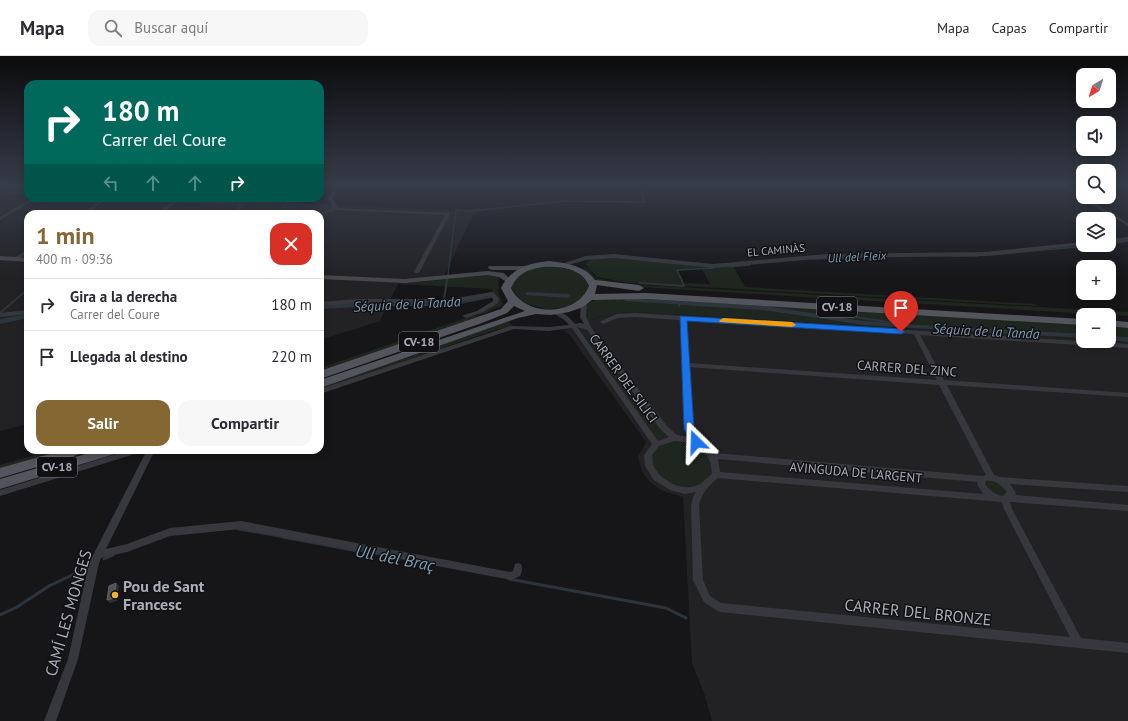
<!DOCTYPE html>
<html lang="es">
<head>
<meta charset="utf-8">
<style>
  :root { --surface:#fff; --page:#f7f7f7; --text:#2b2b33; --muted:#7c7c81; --line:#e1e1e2; --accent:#856733 }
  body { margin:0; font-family:"PT Sans",sans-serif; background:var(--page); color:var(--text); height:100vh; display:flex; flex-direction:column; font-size:15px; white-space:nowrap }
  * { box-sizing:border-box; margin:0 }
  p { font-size:13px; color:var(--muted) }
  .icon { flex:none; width:22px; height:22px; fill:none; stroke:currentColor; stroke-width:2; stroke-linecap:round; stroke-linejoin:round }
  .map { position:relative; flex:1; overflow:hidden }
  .details { position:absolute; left:24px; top:154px; width:300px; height:244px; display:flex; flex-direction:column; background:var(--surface); border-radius:12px; box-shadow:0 2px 10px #0003 }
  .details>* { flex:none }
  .hud { position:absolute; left:24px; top:24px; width:300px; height:122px; border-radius:12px; box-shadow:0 2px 10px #0003; background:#00695c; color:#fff; overflow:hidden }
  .needle { width:26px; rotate:218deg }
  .tools { position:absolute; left:1076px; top:12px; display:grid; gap:8px }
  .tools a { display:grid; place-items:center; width:40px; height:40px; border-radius:8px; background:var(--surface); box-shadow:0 2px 10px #0003; font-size:20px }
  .pin { position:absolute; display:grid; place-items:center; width:34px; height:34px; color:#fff; margin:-41px -17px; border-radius:50% 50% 50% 0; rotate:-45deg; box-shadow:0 0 4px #0007 }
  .pin .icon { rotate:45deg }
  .me { position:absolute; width:44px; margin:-22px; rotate:338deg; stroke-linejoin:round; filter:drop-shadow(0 0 3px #0008) }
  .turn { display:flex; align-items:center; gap:14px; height:84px; padding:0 12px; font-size:18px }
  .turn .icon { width:52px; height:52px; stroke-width:2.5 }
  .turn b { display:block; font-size:28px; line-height:34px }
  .lanes { display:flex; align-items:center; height:38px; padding:0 12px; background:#0003; justify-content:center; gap:20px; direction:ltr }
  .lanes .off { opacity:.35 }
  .round { display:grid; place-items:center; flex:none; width:42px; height:42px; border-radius:12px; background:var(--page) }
  .summary { display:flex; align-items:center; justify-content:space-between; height:68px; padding:0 12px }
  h1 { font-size:24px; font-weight:600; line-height:30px; color:var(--accent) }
  .cta { display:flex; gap:8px; margin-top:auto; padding:8px 12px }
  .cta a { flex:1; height:46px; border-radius:12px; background:var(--accent); color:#fff; font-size:16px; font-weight:600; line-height:46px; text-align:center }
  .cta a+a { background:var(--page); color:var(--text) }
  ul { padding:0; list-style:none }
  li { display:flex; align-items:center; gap:12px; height:52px; padding:0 12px; border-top:1px solid var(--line) }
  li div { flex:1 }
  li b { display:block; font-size:15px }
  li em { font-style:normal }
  header { display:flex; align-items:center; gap:24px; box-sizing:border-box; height:56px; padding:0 20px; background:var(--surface); border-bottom:1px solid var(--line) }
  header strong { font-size:19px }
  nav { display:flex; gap:22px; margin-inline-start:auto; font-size:14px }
  .search { width:280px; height:36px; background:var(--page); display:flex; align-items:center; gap:10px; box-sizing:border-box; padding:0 14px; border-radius:12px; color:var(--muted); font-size:15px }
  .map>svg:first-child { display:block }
  .built { fill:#222225 }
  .green { fill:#1e261f; fill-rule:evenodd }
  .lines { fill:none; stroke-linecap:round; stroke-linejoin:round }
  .stream-far3 { stroke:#2c353c; stroke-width:1.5 }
  .stream-far2 { stroke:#2c353c; stroke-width:2 }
  .stream-far1 { stroke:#2c353c; stroke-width:2.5 }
  .stream { stroke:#2c353c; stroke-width:3 }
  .canal { fill:#2c353c; fill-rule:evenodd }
  .street { fill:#37383d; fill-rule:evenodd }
  .secondary { fill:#45474d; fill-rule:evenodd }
  .primary { fill:#53555c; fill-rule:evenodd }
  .shaded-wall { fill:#2f3033 }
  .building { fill:#525359; stroke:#5f6168 }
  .route { fill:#1a73e8; stroke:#114b97 }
  .slow { fill:#f59e0b }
  .poi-dot { fill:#f2b134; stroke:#111113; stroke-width:1.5 }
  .labels { text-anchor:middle; stroke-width:3; stroke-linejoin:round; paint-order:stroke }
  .far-street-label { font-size:11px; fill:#a8adb8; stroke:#111113 }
  .far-water-label { font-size:12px; font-style:italic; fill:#7f9bb3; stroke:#111113 }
  .shield { fill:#111113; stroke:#7b7e86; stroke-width:1 }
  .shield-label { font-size:12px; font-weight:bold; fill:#a8adb8 }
  .street-label { font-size:13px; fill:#a8adb8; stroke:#111113 }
  .water-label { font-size:14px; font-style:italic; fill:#7f9bb3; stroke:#111113 }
  .near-poi-label { font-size:16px; font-weight:bold; fill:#a8adb8; stroke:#111113; text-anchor:start }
  .near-street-label { font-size:16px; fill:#a8adb8; stroke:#111113 }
  .near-water-label { font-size:17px; font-style:italic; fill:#7f9bb3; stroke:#111113 }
</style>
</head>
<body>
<header>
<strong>Mapa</strong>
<div class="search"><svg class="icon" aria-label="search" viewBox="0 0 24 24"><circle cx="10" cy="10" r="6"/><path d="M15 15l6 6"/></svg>Buscar aquí</div>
<nav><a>Mapa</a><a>Capas</a><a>Compartir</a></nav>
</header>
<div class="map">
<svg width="1128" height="665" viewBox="0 0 1128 665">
  <rect width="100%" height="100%" fill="#161618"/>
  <g class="built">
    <path d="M0,132L28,133V142H200L474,156L440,229L398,228L380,265L320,284V158H28V368L0,375Z"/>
    <path d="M636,256L1083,283V285L1128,286V665H712L704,637L692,607L683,441L661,434L650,426L642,416L638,401L646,386L569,278L563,275L587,267L596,262L614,257Z"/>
  </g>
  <g class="green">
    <path d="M614,200L687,209H733L745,231L1035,248L1038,250L629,227L597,221L585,208L592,203ZM702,213L710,228L684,227L677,215Z"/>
    <path d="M583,209L596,222L624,228L1128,256V260L637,231L598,225L585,215Z"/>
    <path d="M550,210C565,212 588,215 589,234L578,246L563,252L546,253L520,246L511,231C518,215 534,212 550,210Z"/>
    <path d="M476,218L499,219L498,236L503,249L483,258L471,259L496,246L492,233L399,228L439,224Z"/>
    <path d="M617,241L1083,268V283L636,256C618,257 602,257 587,267L584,259L587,248L597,243Z"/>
    <path d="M497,254L498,255L320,317V312L472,260L484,259Z"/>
    <path d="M507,265L513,270L492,275L320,334V331Z"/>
    <path d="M1109,269L1128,270V286L1109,285Z"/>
    <path d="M590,279L665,379L656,382L583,281Z"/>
    <path d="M676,385C747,392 694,463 656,414C643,398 662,387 676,385Z"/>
    <path d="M52,394H71L0,415V409Z"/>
    <path d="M988,424L996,425L1007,434V438L999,440L986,432L985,427Z"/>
  </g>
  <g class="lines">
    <g class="stream-far3">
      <path d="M0,132L28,133"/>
      <path d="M278,158L292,142"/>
      <path d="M1109,188L1128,185"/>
      <path d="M990,199L1099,189"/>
      <path d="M952,200H977"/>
      <path d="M810,203L843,202"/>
      <path d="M728,211L750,209"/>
      <path d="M448,219L456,154L471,155L564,145L645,146L638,129"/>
      <path d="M680,221L677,214L714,212"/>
    </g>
    <g class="stream-far2">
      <path d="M640,227L684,230L680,220"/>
      <path d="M444,243L447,224"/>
      <path d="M320,250L382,248"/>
      <path d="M679,250V248L762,253L865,267"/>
      <path d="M821,253L837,258L913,270L1083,279"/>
      <path d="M0,257L28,233"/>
      <path d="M0,264L28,259"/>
      <path d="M1109,281L1128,282"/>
    </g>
    <path class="stream-far1" d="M238,473L289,482"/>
    <g class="stream">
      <path d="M283,481L358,495"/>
      <path d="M104,503L113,499"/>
      <path d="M509,523L666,552L686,562"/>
      <path d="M0,559L17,551L49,530L87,512"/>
    </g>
    <g class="canal">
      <path d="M528,236L568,238L571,240L568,242L526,239V237Z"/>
      <path d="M494,238L496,239V241L449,250H376L320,253V249L376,246H449Z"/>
      <path d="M627,242L765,250L864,265L902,268L1083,278V282L864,269L765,254L625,245L624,244Z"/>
      <path d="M28,258V262L0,268V264Z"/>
      <path d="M1109,280L1128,282V286L1109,284Z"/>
    </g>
    <g class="street">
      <path d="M335,129H339L332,143L337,149V152L450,157V158L419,217H415L414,216L445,159L335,154L320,160V158H318L332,152L333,149L328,143Z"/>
      <path d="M1059,129H1064L1128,167V170Z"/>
      <path d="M0,135L28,136V138L0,137Z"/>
      <path d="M32,142H37L0,164V161Z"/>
      <path d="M104,142H109L86,158H81Z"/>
      <path d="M123,142H152L243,147L245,148L235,158H230L239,149L177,146L161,158H156L171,146L125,143Z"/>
      <path d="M1128,181V185L1109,187V183Z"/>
      <path d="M1083,186V189H1085L985,200L827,202L713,212L614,202L586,204L561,211L558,209L586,200L614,198L713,208L827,198L985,196Z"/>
      <path d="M28,193V197L18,204H14V202Z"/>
      <path d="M492,236L494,237L499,243L498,247L481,257L466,262L464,261L463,260L464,259L477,255L493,245V243L491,240L451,247H358L320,250V246L358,243H451Z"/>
      <path d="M584,245L587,247L586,261L592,273L667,370L677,379L690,381L685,373L680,264L635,261L618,262L603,268L600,266L601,265L617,258L635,257L1128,288V292L920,279L944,324L1128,337V341L947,329L994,419L1000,421L1128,430V436L1010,428L1016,437L1015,439L1128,449V455L1010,446L1012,453L1081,582L1128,587V597L719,556L704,546L693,524L691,449L693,441L696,436L685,438L670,434L654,424L645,410L644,399L652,388L572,272L549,275L514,273L320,338V333L511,270L549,271L569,269C564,262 557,260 551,256L552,255C561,254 569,260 575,268L580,267L584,268L580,261L581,247ZM686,264L914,278L937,324L689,307ZM577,271L587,274L661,374L669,381L658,385ZM689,311L939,329L986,419L983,420L714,397L708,389L699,384L693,373ZM675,385C698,387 711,394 712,418C708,421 704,425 700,428C684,437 662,426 654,411C652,408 653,403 652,399L659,390ZM718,403L978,426L977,428L983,438L720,416ZM718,422L1002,446L1004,453L1070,581L721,547L710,540L703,524L699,449C702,437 708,430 718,422ZM986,425C996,424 1001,429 1007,436L1003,440C996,439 989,434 985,428Z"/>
      <path d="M28,254V258L0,261V257Z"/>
      <path d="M129,394H142L141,396L0,440V434Z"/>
      <path d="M147,394H155L106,493L127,488L170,472L241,465L510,516L513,515L515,508L518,507L521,508C523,512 522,516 520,520L511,524L241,473L170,480L127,496L101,502L99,507L78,603L56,665H44L68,603L89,507Z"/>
    </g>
    <g class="secondary">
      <path d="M0,200L28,202V206L0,204Z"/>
      <path d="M489,210H526L530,212L526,214H492L488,212Z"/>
      <path d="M487,215L504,217L512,225L508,227L499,221L487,219L405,227L320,223V219L405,223Z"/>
    </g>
    <g class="primary">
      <path d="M549,205C566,207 584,209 595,224L639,229L644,232L639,235L597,229L595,238L646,237L1083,263V269L646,243L592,244L583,251L569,256L551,259L536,258L518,262L320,332V324L525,255L514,250L507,257L482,267L320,323V315L501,253L508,245L501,232C511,212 529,207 549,205ZM543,211C559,210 582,212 589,230C577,261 524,261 511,232C517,218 528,213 543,211Z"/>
      <path d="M1109,264L1128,266V272L1109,270Z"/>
      <path d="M64,394H86L84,397L0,422V412Z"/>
      <path d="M99,394H120L118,397L0,433V423Z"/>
    </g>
  </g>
  <path class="shaded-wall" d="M116,527L119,530L117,545L110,547L107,544Z"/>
  <path class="building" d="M116,527L114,542L107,544L109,530Z"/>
  <linearGradient id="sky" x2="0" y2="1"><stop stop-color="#0c0c0d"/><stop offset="0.58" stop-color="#363c48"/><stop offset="1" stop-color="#363c48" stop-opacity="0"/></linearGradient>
  <rect width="1128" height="222" fill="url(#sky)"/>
  <path class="route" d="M680,260L901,273L905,276L901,278L687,265L694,373L701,386L696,389L692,388L684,373Z"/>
  <path class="slow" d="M723,262L792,266L796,269L792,271L720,266L719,265Z"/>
  <circle class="poi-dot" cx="115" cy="539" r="4"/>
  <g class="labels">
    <g class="far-street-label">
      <text transform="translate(776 194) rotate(-5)" y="4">EL CAMINÀS</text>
    </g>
    <g class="far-water-label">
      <text transform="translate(857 201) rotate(-3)" y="4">Ull del Fleix</text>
    </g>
    <g class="shield">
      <rect x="817" y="241" width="40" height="20" rx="3"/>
      <rect x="399" y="276" width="40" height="20" rx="3"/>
      <rect x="37" y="401" width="40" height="20" rx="3"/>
    </g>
    <g class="shield-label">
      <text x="837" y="255">CV-18</text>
      <text x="419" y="290">CV-18</text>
      <text x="57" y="415">CV-18</text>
    </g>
    <g class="street-label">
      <text transform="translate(907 312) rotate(4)" y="5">CARRER DEL ZINC</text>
      <text transform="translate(624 322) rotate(54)" y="5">CARRER DEL SILICI</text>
      <text transform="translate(856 416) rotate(5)" y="5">AVINGUDA DE L'ARGENT</text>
    </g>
    <g class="water-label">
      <text transform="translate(407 248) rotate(-3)" y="5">Séquia de la Tanda</text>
      <text transform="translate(986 275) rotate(3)" y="5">Séquia de la Tanda</text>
    </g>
    <g class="near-poi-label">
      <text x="123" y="536">Pou de Sant<tspan x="123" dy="18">Francesc</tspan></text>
    </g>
    <g class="near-street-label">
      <text transform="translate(918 556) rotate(6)" y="6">CARRER DEL BRONZE</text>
      <text transform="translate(68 557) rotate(-74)" y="6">CAMÍ LES MONGES</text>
    </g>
    <g class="near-water-label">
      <text transform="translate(395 502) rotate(11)" y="6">Ull del Braç</text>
    </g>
  </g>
</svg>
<div class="tools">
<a><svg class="needle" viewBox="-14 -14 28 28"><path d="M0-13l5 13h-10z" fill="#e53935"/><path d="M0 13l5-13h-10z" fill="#7c7c81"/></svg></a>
<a><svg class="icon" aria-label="sound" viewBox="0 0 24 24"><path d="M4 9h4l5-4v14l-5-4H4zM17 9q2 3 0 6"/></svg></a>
<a><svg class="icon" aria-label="search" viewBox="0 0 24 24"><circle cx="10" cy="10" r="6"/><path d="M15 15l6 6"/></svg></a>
<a><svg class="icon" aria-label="layers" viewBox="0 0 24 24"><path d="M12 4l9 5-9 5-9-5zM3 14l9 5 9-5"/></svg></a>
<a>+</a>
<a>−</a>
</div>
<div class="pin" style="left:901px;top:276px;background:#d93025"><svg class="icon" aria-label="arrive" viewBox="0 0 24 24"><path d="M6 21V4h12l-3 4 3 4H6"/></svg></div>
<svg class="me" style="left:696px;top:386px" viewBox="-20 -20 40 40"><path d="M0-17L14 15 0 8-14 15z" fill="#1a73e8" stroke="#fff" stroke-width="4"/></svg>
<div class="hud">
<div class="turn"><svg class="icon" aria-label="right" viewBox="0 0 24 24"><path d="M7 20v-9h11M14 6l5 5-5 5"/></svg><div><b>180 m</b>Carrer del Coure</div></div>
<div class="lanes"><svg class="icon off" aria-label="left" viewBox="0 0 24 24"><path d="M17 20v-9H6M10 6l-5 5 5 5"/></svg><svg class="icon off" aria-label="ahead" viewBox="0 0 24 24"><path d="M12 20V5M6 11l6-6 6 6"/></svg><svg class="icon off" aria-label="ahead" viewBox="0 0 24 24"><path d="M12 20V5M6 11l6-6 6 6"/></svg><svg class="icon" aria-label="right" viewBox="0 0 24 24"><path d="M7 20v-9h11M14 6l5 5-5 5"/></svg></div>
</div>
<section class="details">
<div class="summary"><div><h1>1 min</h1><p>400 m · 09:36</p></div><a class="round" style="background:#d93025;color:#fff"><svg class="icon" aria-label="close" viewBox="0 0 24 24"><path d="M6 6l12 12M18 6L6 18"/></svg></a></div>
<ul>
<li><svg class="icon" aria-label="right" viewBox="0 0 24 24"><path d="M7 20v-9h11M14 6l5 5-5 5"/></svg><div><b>Gira a la derecha</b><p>Carrer del Coure</p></div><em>180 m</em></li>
<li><svg class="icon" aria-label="arrive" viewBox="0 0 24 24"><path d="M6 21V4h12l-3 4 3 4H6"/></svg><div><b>Llegada al destino</b></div><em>220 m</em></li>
</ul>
<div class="cta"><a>Salir</a><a>Compartir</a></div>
</section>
</div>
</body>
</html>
